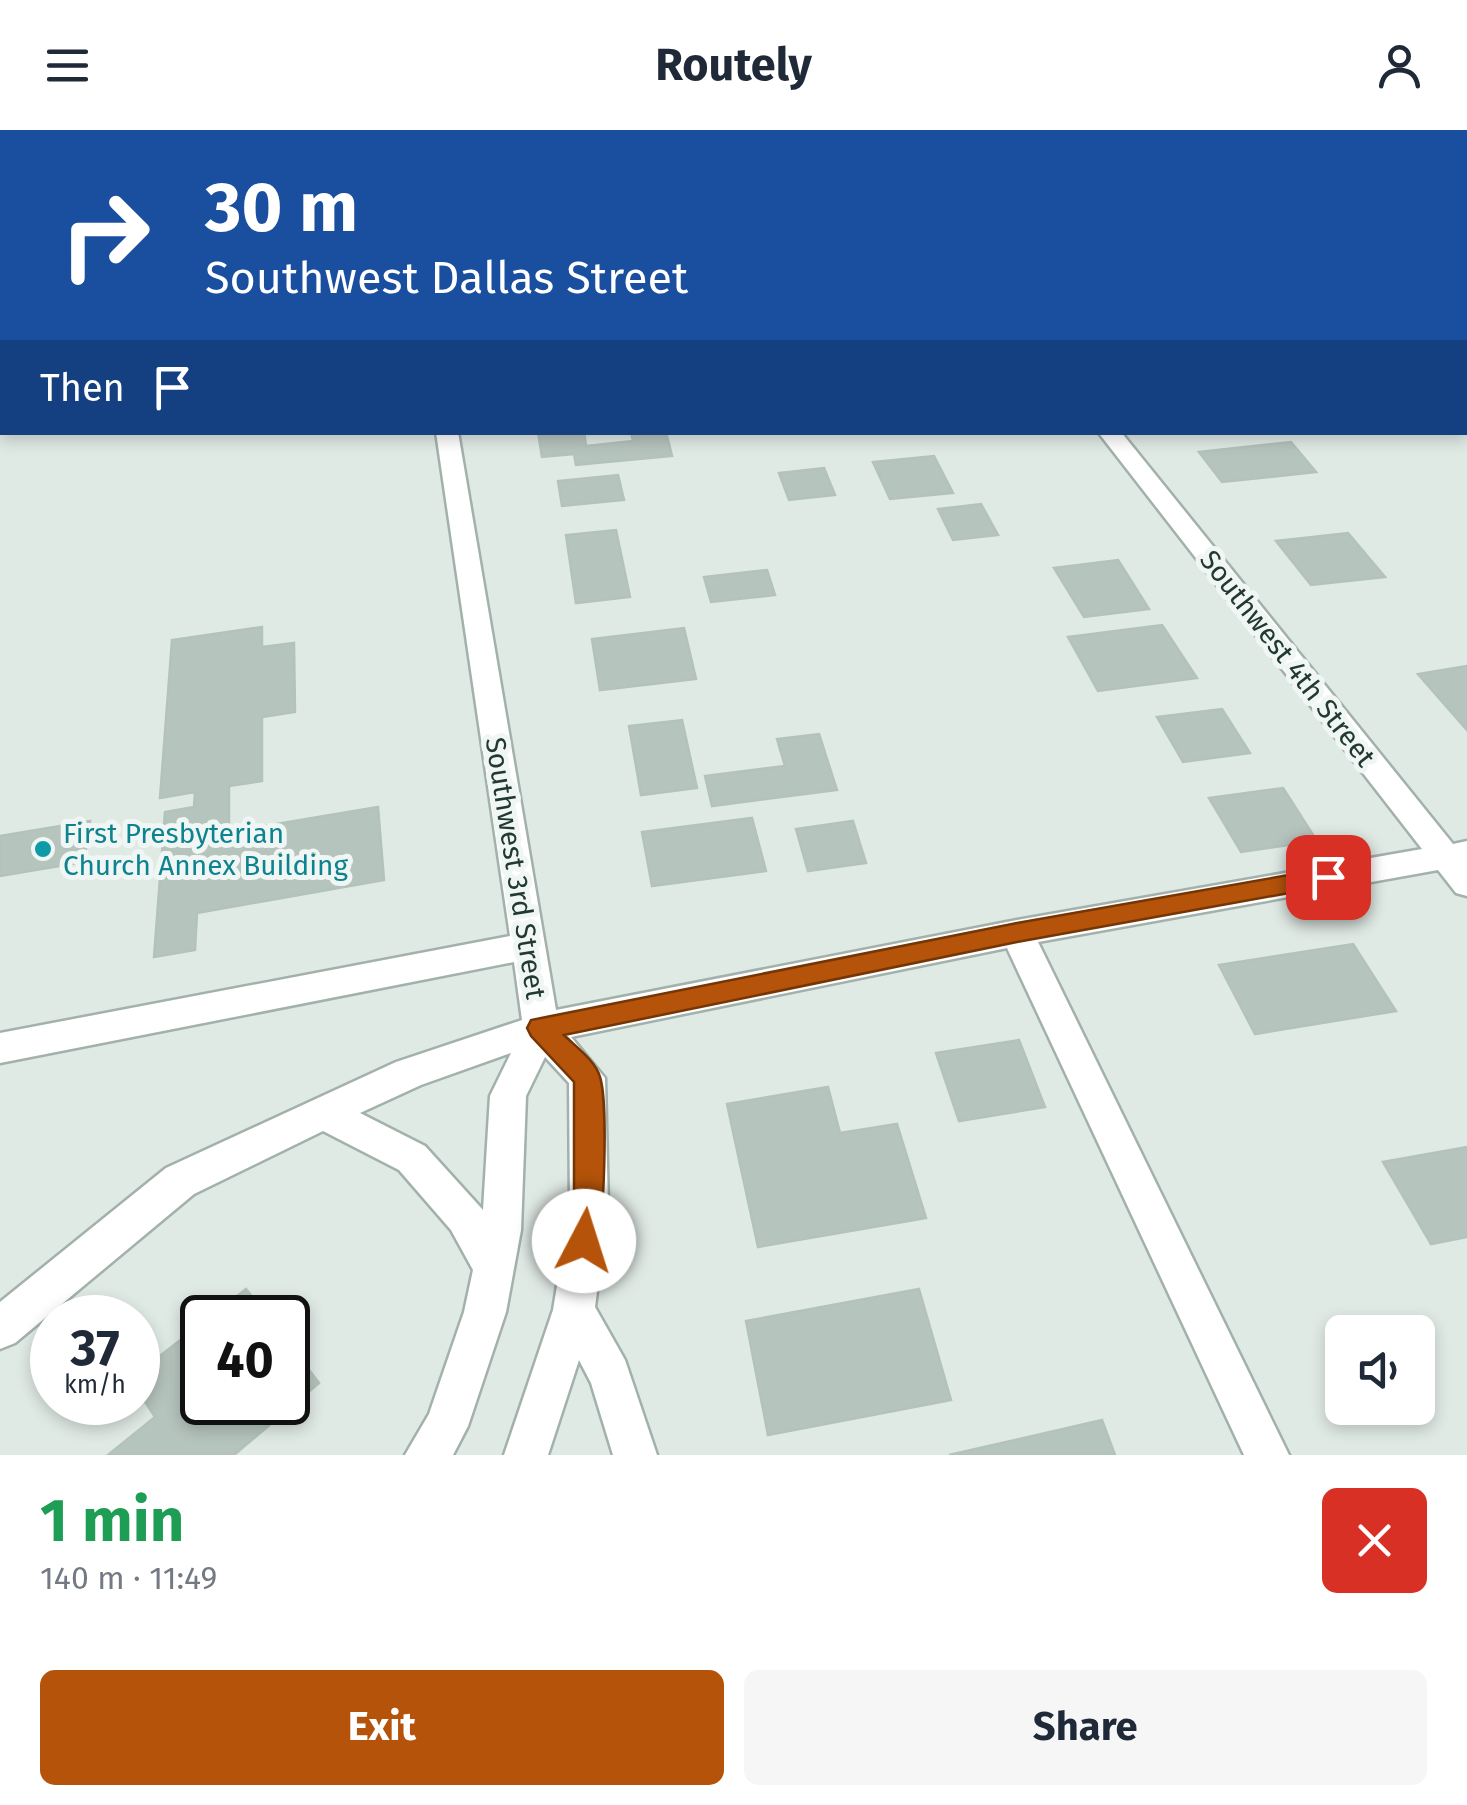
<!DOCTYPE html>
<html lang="en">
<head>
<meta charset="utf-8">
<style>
  :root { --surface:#fff; --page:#f6f6f7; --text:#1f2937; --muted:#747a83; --accent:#b45309 }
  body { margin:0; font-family:"Fira Sans",sans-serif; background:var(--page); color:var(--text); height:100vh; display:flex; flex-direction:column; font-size:38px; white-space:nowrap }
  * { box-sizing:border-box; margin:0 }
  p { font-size:32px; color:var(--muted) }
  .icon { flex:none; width:55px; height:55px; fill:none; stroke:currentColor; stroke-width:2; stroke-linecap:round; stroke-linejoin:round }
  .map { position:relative; height:1325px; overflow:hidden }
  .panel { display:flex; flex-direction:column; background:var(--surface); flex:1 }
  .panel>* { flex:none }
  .guide { position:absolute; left:0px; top:0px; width:1468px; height:305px; box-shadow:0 5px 15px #0003; background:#1a4fa0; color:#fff; overflow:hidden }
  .controls { position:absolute; left:1325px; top:1185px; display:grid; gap:20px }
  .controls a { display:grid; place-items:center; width:110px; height:110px; border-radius:15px; background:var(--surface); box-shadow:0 5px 15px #0003; font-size:50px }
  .speed { position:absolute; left:30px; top:1165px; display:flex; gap:20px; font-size:50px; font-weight:700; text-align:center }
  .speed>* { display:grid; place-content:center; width:130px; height:130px; border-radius:50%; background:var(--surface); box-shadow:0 5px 15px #0003; line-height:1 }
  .speed small { font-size:25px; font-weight:400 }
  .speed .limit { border:5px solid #111; border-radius:15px; background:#fff; color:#111 }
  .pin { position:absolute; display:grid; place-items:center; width:85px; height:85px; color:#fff; margin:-42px; border-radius:20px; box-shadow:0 5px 15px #0006 }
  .me { position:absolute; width:110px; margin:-55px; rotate:5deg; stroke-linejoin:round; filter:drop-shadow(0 0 8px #0008) }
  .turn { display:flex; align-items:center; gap:35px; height:210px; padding:0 40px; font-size:45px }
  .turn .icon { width:130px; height:130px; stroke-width:2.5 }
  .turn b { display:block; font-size:70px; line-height:85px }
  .then { display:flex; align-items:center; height:95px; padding:0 40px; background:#0003; gap:20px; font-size:38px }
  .round { display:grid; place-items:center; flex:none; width:105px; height:105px; border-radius:15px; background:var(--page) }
  .summary { display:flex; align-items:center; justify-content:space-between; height:170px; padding:0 40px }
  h1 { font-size:60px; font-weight:700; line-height:75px; color:#1e9e55 }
  .button { display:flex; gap:20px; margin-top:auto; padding:20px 40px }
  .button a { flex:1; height:115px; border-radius:15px; background:var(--accent); color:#fff; font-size:40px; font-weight:700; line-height:115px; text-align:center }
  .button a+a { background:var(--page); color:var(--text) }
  header { display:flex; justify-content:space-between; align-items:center; height:130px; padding:0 40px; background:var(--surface); font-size:45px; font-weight:700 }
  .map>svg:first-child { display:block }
  .building { fill:#b6c4be; stroke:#b3c2bc; stroke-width:2.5 }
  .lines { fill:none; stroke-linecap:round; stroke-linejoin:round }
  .minor-casing { stroke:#a3b1ac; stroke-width:5 }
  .minor { fill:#fff; fill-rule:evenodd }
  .route { fill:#b45309; stroke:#753606; stroke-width:2.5 }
  .culture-dot { fill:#0f9aa8; stroke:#f0f6f3; stroke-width:4 }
  .labels { text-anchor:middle; stroke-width:10; stroke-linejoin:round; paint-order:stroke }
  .street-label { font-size:28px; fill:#223832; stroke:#f0f6f3 }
  .culture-label { font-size:28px; fill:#0d838f; stroke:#f0f6f3; text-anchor:start }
</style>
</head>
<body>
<header><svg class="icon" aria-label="menu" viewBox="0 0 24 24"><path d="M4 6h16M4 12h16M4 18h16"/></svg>Routely<svg class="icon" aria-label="person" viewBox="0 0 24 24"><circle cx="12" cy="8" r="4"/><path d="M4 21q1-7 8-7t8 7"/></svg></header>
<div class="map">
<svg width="1467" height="1325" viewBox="0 0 1467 1325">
  <rect width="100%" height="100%" fill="#e0eae5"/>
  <g class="building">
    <path d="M538,302H584L586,316L633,311L631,302H666L672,326L576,335L574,324L542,327Z"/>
    <path d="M1291,312L1316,342L1222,352L1199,322Z"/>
    <path d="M934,326L953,363L890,369L873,332Z"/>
    <path d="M824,338L835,365L789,370L779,343Z"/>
    <path d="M618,345L624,370L562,376L558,351Z"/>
    <path d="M981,374L998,405L953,410L938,379Z"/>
    <path d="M616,400L630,467L576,473L566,405Z"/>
    <path d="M1348,403L1385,447L1311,455L1276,411Z"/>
    <path d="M1118,430L1149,479L1084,487L1054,438Z"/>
    <path d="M767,440L775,465L711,472L704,447Z"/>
    <path d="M1162,495L1197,548L1098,561L1068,507Z"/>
    <path d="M262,497V517L294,513L295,582L262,587V651L229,656V702L378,677L384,750L197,783L195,820L154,827L165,682L194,677L195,662L160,668L172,510Z"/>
    <path d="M684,498L696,549L600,560L592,509Z"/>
    <path d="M1467,536V600L1418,544Z"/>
    <path d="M1222,579L1250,623L1183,632L1157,587Z"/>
    <path d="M682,590L697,658L641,665L629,596Z"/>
    <path d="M819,604L837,660L712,676L705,646L785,636L777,609Z"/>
    <path d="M1283,658L1317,711L1241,722L1209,668Z"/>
    <path d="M752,688L766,741L652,756L642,702Z"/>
    <path d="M90,691L84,732L0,746V706Z"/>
    <path d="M853,691L866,733L808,741L796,699Z"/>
    <path d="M1353,814L1396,881L1255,904L1219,835Z"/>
    <path d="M1019,910L1045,977L959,991L936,923Z"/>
    <path d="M828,957L840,1003L897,994L926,1088L758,1117L727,974Z"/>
    <path d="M1467,1017V1107L1431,1114L1383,1032Z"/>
    <path d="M246,1159L269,1188H209Z"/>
    <path d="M919,1159L951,1270L768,1305L746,1191Z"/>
    <path d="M202,1193V1272H288V1212L319,1253L234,1325H108L155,1287L138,1261V1243Z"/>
    <path d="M1102,1290L1115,1325H949Z"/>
  </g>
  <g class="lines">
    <g class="minor-casing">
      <g id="minor">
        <path d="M424,0H440V2H425Z"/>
        <path d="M1449,0H1467V5L1451,2Z"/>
        <rect x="1465" y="56" width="2" height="10"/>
        <rect x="0" y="163" width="2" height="12"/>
        <rect x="1465" y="211" width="2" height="12"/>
        <path d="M436,302H458L556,880L1017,790L1422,719L1098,302H1121L1453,714L1467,711V766L1456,763L1438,740L1038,812L1289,1325H1244L1007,818L571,907L605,948L608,1077L595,1177L625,1230L657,1325H613L591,1253L579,1230L548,1325H504L553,1180L570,1077L569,953L545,927L526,966L521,1100L506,1182L468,1296L453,1325H405L429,1284L464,1182L473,1140L451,1100L399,1040L323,1001L194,1064L15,1213L0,1219V1172L166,1038L396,932L522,890L514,832L0,933V903L510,806ZM511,923L490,966L483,1080L425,1016L360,983L421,955Z"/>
      </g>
    </g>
    <use href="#minor" class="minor"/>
  </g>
  <path class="route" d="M1328,738L1337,741L1340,747L1337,754L1328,756L1017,812L564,905C575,916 596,931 600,947C608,972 605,1097 595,1121L584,1125L573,1121L569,1111L574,1076V952L531,906L527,898L531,890L1017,793Z"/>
  <circle class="culture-dot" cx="43" cy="719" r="10"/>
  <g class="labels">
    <g class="street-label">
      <text transform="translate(1288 528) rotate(52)" y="10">Southwest 4th Street</text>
      <text transform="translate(516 738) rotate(81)" y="10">Southwest 3rd Street</text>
    </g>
    <g class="culture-label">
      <text x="63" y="713">First Presbyterian<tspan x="63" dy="32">Church Annex Building</tspan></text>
    </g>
  </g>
</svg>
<div class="controls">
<a><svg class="icon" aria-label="sound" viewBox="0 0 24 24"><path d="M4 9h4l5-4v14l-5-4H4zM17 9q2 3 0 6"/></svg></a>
</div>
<div class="speed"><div>37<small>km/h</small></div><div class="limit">40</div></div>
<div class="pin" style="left:1328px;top:747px;background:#d93025"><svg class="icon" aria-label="arrive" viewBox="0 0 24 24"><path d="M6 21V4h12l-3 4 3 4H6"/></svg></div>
<svg class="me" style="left:584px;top:1111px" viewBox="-20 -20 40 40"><circle r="19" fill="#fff"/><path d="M0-13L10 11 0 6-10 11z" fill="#b45309"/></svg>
<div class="guide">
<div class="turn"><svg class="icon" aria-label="right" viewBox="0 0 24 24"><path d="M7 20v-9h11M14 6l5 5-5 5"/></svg><div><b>30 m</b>Southwest Dallas Street</div></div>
<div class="then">Then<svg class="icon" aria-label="arrive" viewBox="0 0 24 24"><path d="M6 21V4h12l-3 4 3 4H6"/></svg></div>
</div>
</div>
<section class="panel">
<div class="summary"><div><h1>1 min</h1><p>140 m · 11:49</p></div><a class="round" style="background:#d93025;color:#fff"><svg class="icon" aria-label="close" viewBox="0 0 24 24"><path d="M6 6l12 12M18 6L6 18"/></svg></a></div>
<div class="button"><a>Exit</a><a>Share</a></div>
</section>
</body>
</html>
